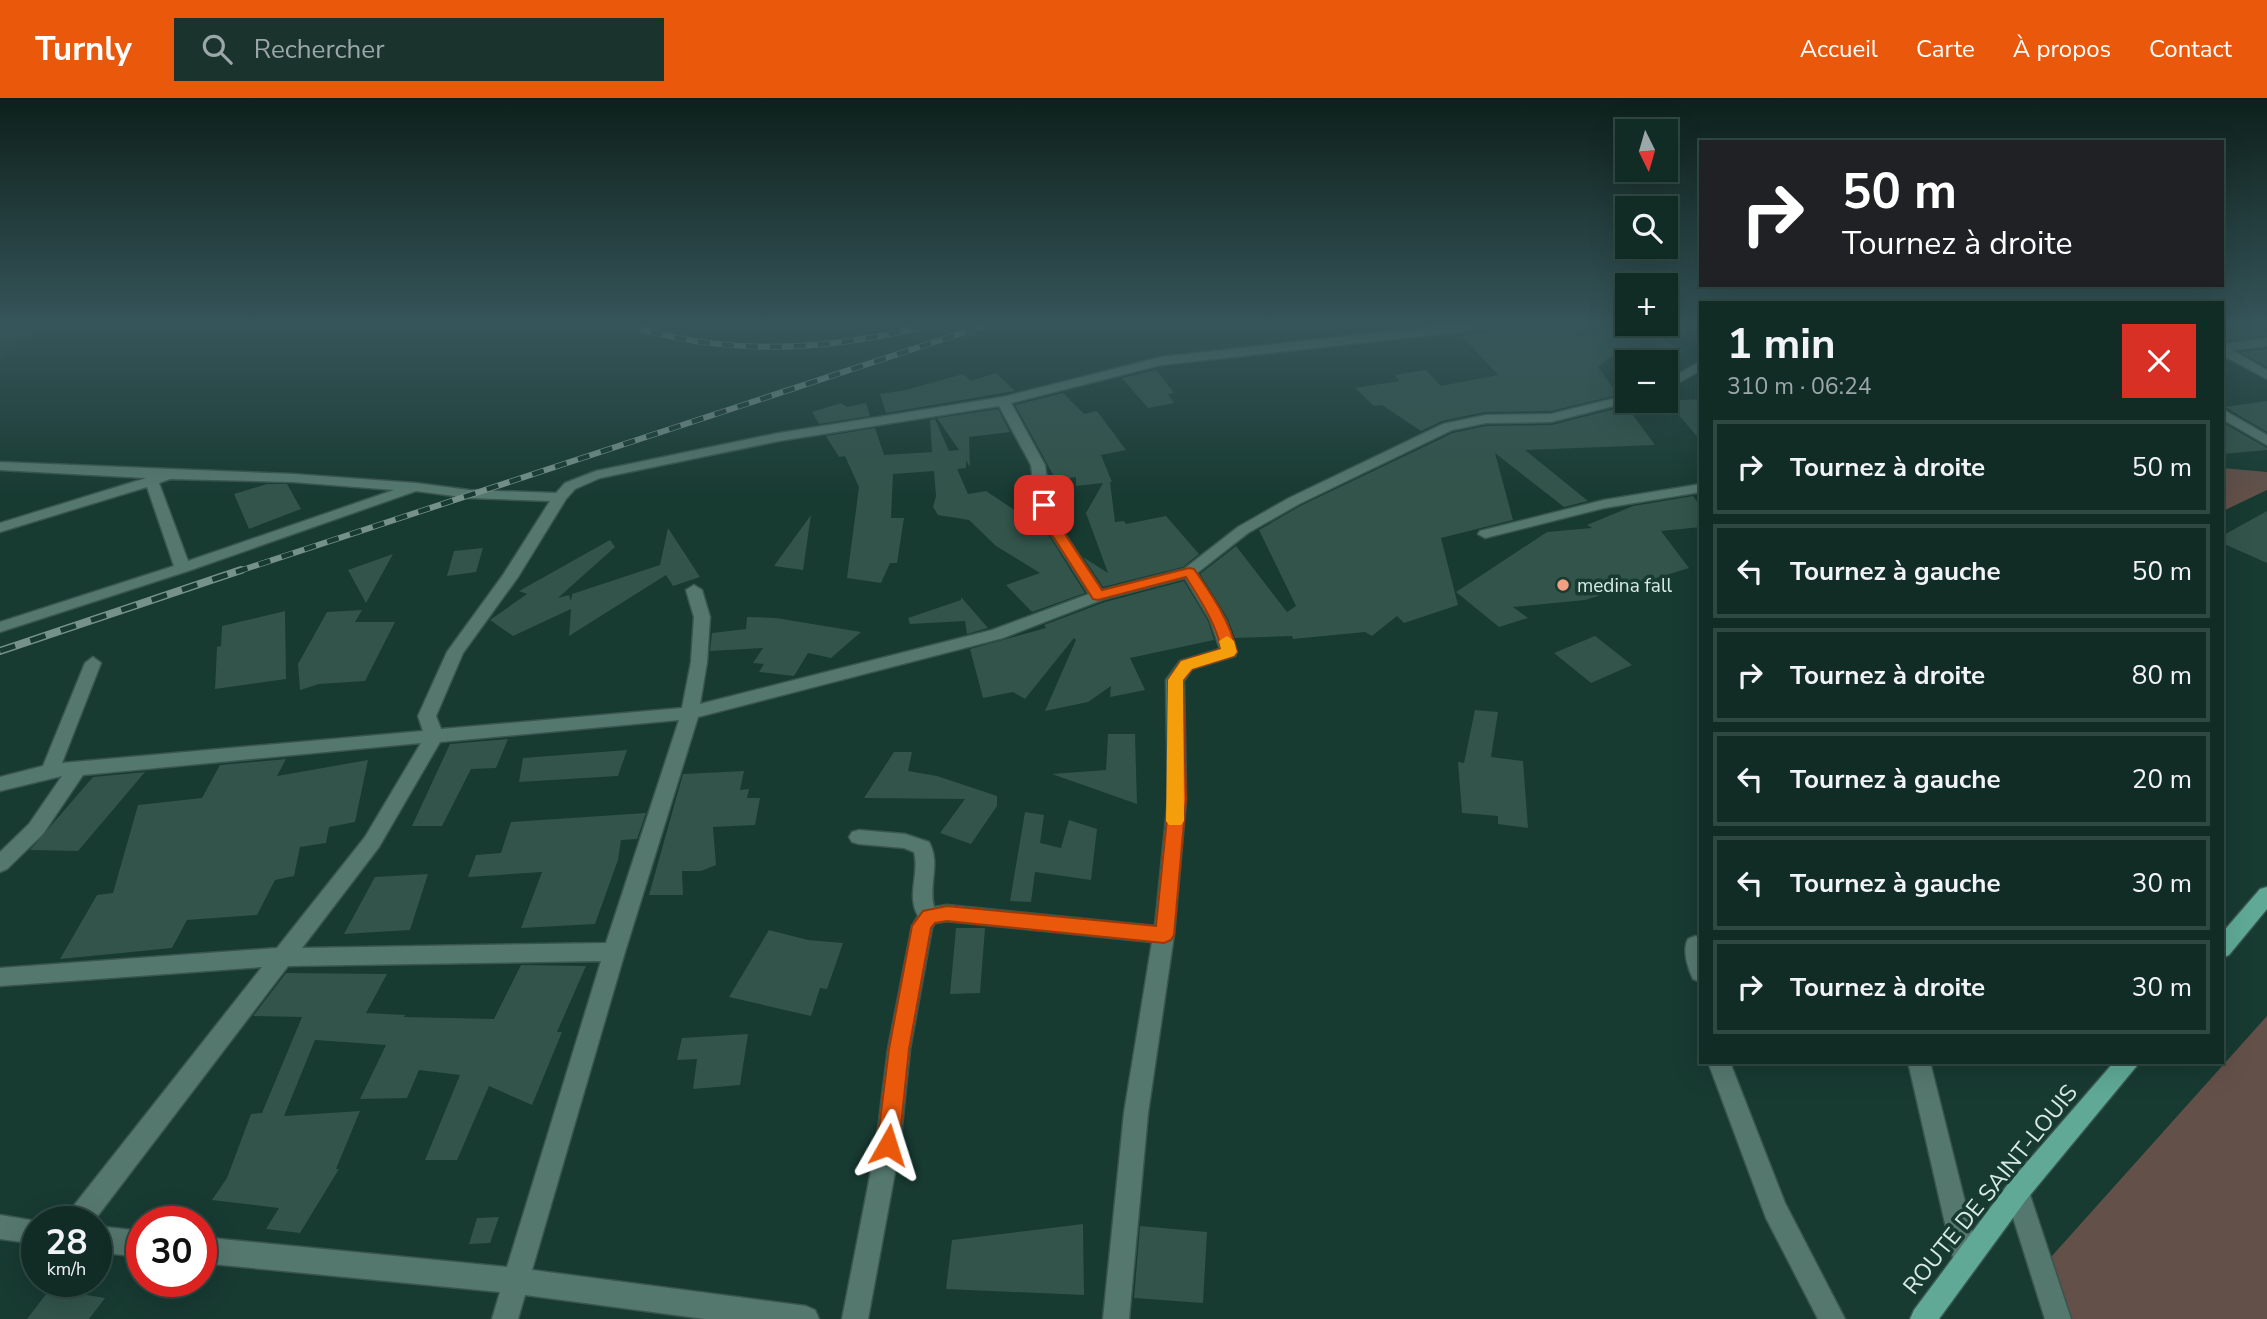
<!DOCTYPE html>
<html lang="fr">
<head>
<meta charset="utf-8">
<style>
  :root { --surface:#112c25; --page:#1a342d; --text:#f1f3f6; --muted:#9ca7a7; --line:#304842; --accent:#ea580c }
  body { margin:0; font-family:"Nunito Sans",sans-serif; background:var(--page); color:var(--text); height:100vh; display:flex; flex-direction:column; font-size:26px; white-space:nowrap }
  * { box-sizing:border-box; margin:0 }
  p { font-size:23px; color:var(--muted) }
  .icon { flex:none; width:38px; height:38px; fill:none; stroke:currentColor; stroke-width:2; stroke-linecap:round; stroke-linejoin:round }
  .map { position:relative; flex:1; overflow:hidden }
  .panel { position:absolute; left:1699px; top:203px; width:525px; height:763px; display:flex; flex-direction:column; background:var(--surface); border-radius:0px; box-shadow:0 7px 28px #0002,0 0 0 2px var(--line) }
  .panel>* { flex:none }
  .hud { position:absolute; left:1699px; top:42px; width:525px; height:147px; border-radius:0px; box-shadow:0 7px 28px #0002,0 0 0 2px var(--line); background:#202124; color:#fff; overflow:hidden }
  .needle { width:46px; rotate:175deg }
  .fabs { position:absolute; left:1615px; top:21px; display:grid; gap:14px }
  .fabs a { display:grid; place-items:center; width:63px; height:63px; border-radius:0px; background:var(--surface); box-shadow:0 7px 28px #0002,0 0 0 2px var(--line); font-size:35px }
  .speed { position:absolute; left:21px; top:1108px; display:flex; gap:14px; font-size:35px; font-weight:700; text-align:center }
  .speed>* { display:grid; place-content:center; width:91px; height:91px; border-radius:50%; background:var(--surface); box-shadow:0 7px 28px #0002,0 0 0 2px var(--line); line-height:1 }
  .speed small { font-size:18px; font-weight:400 }
  .speed .limit { border:10px solid #d22; background:#fff; color:#111 }
  .pin { position:absolute; display:grid; place-items:center; width:60px; height:60px; color:#fff; margin:-30px; border-radius:14px; box-shadow:0 4px 10px #0006 }
  .me { position:absolute; width:77px; margin:-38px; rotate:6deg; stroke-linejoin:round; filter:drop-shadow(0 0 5px #0008) }
  .turn { display:flex; align-items:center; gap:24px; height:147px; padding:0 28px; font-size:32px }
  .turn .icon { width:91px; height:91px; stroke-width:2.5 }
  .turn b { display:block; font-size:49px; line-height:60px }
  .round { display:grid; place-items:center; flex:none; width:74px; height:74px; border-radius:0px; background:var(--page) }
  .headline { display:flex; align-items:center; justify-content:space-between; height:119px; padding:0 28px }
  h1 { font-size:42px; font-weight:700; line-height:52px }
  ul { padding:0; list-style:none }
  li { display:flex; align-items:center; gap:21px; height:94px; margin:0 14px 10px; padding:0 14px; border:4px solid var(--line); border-radius:0px }
  li div { flex:1 }
  li b { display:block; font-size:26px }
  li em { font-style:normal }
  header { display:flex; align-items:center; gap:42px; box-sizing:border-box; height:98px; padding:0 35px; background:var(--accent); color:#fff }
  header strong { font-size:33px }
  nav { display:flex; gap:38px; margin-inline-start:auto; font-size:24px }
  .search { width:490px; height:63px; background:var(--page); display:flex; align-items:center; gap:18px; box-sizing:border-box; padding:0 24px; border-radius:0px; color:var(--muted); font-size:26px }
  .map>svg:first-child { display:block }
  .built { fill:#19463b }
  .green { fill:#635049 }
  .building { fill:#32544a }
  .lines { fill:none; stroke-linecap:round; stroke-linejoin:round }
  .minor-casing { stroke:#38554e; stroke-width:3 }
  .primary-casing { stroke:#38554e; stroke-width:3 }
  .minor { fill:#55786e; fill-rule:evenodd }
  .primary { fill:#5fa996; fill-rule:evenodd }
  .rail-far1-casing { stroke:#769189; stroke-width:6 }
  .rail-casing { stroke:#769189; stroke-width:8 }
  .rail-far1 { stroke:#173a31; stroke-width:4.5; stroke-dasharray:12; stroke-linecap:butt }
  .rail { stroke:#173a31; stroke-width:5; stroke-dasharray:16; stroke-linecap:butt }
  .route { fill:#ea580c; stroke:#983908; stroke-width:2 }
  .slow { fill:#f59e0b }
  .poi-dot { fill:#f2a07f; stroke:#173a31; stroke-width:2.5 }
  .labels { text-anchor:middle; stroke-width:7; stroke-linejoin:round; paint-order:stroke }
  .poi-label { font-size:19px; fill:#d7eae3; stroke:#173a31; text-anchor:start }
  .near-street-label { font-size:23px; fill:#d7eae3; stroke:#173a31 }
</style>
</head>
<body>
<header>
<strong>Turnly</strong>
<div class="search"><svg class="icon" aria-label="search" viewBox="0 0 24 24"><circle cx="10" cy="10" r="6"/><path d="M15 15l6 6"/></svg>Rechercher</div>
<nav><a>Accueil</a><a>Carte</a><a>À propos</a><a>Contact</a></nav>
</header>
<div class="map">
<svg width="2267" height="1221" viewBox="0 0 2267 1221">
  <rect width="100%" height="100%" fill="#173a31"/>
  <path class="built" d="M0,227H46L0,261Z"/>
  <g class="green">
    <path d="M2222,370L2267,374V392L2223,413Z"/>
    <path d="M2267,918V1221H2071L2051,1159Z"/>
  </g>
  <g class="building">
    <path d="M1522,227H1563L1578,239L1634,227H1686L1687,234L1662,241L1683,253L1659,264H1635L1623,250L1598,269L1618,297L1551,313L1485,314L1442,323L1421,333L1382,307L1374,308L1355,290L1399,283L1395,277L1426,272L1441,288L1498,277L1462,238L1526,231Z"/>
    <path d="M2222,227H2256L2267,233V238L2222,243Z"/>
    <path d="M2267,251V269L2240,254Z"/>
    <path d="M1156,272L1174,295L1168,296L1174,305L1148,310L1122,280Z"/>
    <path d="M996,275L1015,293L886,315L880,296L906,292L963,276L971,283Z"/>
    <path d="M1063,295L1084,316L1097,313L1126,352L1101,357L1112,384H1110L1115,424L1124,423L1126,426L1166,418L1199,456L1183,469L1103,489L1083,459L1108,475L1086,415L1103,385L1076,388V379L1056,382L1015,307Z"/>
    <path d="M1701,301V343L1667,303Z"/>
    <path d="M2267,303V334L2225,309Z"/>
    <path d="M841,305L847,309L866,305L870,318L819,326L812,314Z"/>
    <path d="M1626,308L1655,347L1525,352L1588,403L1564,409L1495,355L1513,422L1441,440L1458,507L1404,525L1397,518L1372,538L1365,534L1293,541L1292,538L1235,540L1228,521L1200,476L1236,448L1287,514L1296,508L1259,432L1300,408L1453,335L1486,328L1552,327Z"/>
    <path d="M998,311L1010,334L969,339L970,369L966,362V370L957,371L968,396L986,393L1046,433L1085,495L1032,514L1006,487L1040,475L996,448L969,422L938,417L933,409L936,398L934,373L893,376L891,420H904L897,465H890L881,485L847,480L859,389L845,358L839,359L826,338L875,330L884,357L932,354L930,322L935,321L949,353L959,352L937,320Z"/>
    <path d="M2222,324L2267,350V352L2222,356Z"/>
    <path d="M267,386H287L301,411L249,431L234,396Z"/>
    <path d="M1693,398L1701,409V429L1661,433L1689,470L1585,502L1513,509L1528,520L1499,529L1456,494L1547,434L1592,430L1587,427L1633,408Z"/>
    <path d="M2267,413V465L2222,445V438Z"/>
    <path d="M811,417L803,472L774,468Z"/>
    <path d="M668,430L700,479L673,488L666,477L569,538L571,511L513,538L490,522L527,496L519,493L610,442L615,449L558,500L569,497L571,503L572,496L660,467Z"/>
    <path d="M483,450L476,474L447,478L454,453Z"/>
    <path d="M393,456L366,505L348,472Z"/>
    <path d="M1184,483L1208,523L1214,542L1130,560L1145,592L1110,599L1111,588L1088,604L1045,613L1076,542L1074,540L1025,601L1013,594L983,600L970,551L1046,530L1044,527L1105,504Z"/>
    <path d="M961,499L988,530L967,536L965,523L910,526L908,520L961,502Z"/>
    <path d="M362,512L355,524H395L365,583L319,586L300,592L298,566L327,514Z"/>
    <path d="M285,513L286,581L215,591L217,549L221,548L222,528Z"/>
    <path d="M747,519L776,520L861,534L831,560L808,555L794,578L759,574L764,566L753,565L763,550L710,553L712,535L746,531Z"/>
    <path d="M1595,538L1632,567L1591,585L1554,555Z"/>
    <path d="M1475,612L1498,614L1491,659L1523,663L1528,730L1498,726V718L1462,715L1458,664L1464,665Z"/>
    <path d="M1108,636H1135L1137,706L1052,676L1106,672Z"/>
    <path d="M508,641L496,670L471,671L442,728H412L450,646Z"/>
    <path d="M627,652L618,678L519,684L523,660Z"/>
    <path d="M894,654H912L908,673L937,678L997,698V708L971,746L940,735L965,701L864,700Z"/>
    <path d="M286,661L277,678L368,662L355,724L329,729L326,745L300,749L294,778L275,782L257,817L187,822L172,850L60,861L97,797L113,795L138,707L202,700L220,667Z"/>
    <path d="M744,673L740,692L749,691L747,700H760L755,727L713,729L716,767L701,773H682L683,797H649L683,676Z"/>
    <path d="M145,674L78,753L30,752L93,679Z"/>
    <path d="M1025,714L1044,717L1040,745L1061,750L1069,722L1097,731L1091,782L1035,774L1031,804L1010,803Z"/>
    <path d="M646,715L637,741L621,742L618,762L595,826L521,830L542,774L468,779L476,757L501,755L511,724Z"/>
    <path d="M428,776L410,832L344,836L375,779Z"/>
    <path d="M956,830H985L980,895L950,896Z"/>
    <path d="M769,832L808,842L843,845L827,891L820,890L811,918L729,899Z"/>
    <path d="M521,867L586,868L557,934H562L532,1007L489,988L457,1062H425L460,977L419,972L407,1000L360,1001L386,947L315,942L284,1018L360,1013L336,1071H339L300,1135L266,1131L279,1110L212,1102L227,1080L251,1016L262,1015L302,919L253,918L286,875L387,876L366,915L405,917L404,919L494,921Z"/>
    <path d="M748,936L740,987L693,991L697,961L677,962L682,940Z"/>
    <path d="M499,1119L490,1145L469,1146L477,1120Z"/>
    <path d="M1083,1126L1084,1197L946,1191L952,1142Z"/>
    <path d="M1140,1128L1207,1134L1203,1205L1134,1200Z"/>
    <path d="M50,1191L105,1200L89,1221H27Z"/>
  </g>
  <g class="lines">
    <g class="minor-casing">
      <g id="minor">
        <path d="M1447,227H1484L1458,234L1161,267L1011,305L1045,367L1050,407L1055,421L1102,492L1184,471L1238,429L1289,400L1443,326L1486,317L1551,316L1628,297V303H1633L1551,324L1486,325L1452,332L1299,406L1248,435L1197,475L1226,522L1237,554L1235,558L1192,571L1184,583L1186,701L1174,837L1148,1015L1129,1221H1103L1124,1015L1152,844L947,823L935,825L932,830L910,951L900,1047L868,1221H842L876,1047L888,951L912,828L918,818C906,797 920,776 914,754L904,750L859,746L852,744L849,739L852,734L859,732L905,736L929,744C941,766 928,786 934,809L947,807L1155,828L1168,701L1166,582L1180,563L1220,551L1210,522L1185,480L1104,501L1003,540L698,619L625,854L532,1172L806,1208L815,1212L819,1221H705L525,1197L518,1221H492L500,1194L201,1165V1139L507,1169L601,863L288,868L93,1124H65L68,1115L262,869L0,888V870L277,850L365,739L421,645L83,677L43,736L7,771L0,774V754L29,726L62,678L0,693V679L43,668L85,565L93,559L101,565L62,665L423,633L418,618L447,554L503,477L550,403L469,400L416,393L188,473L0,534V524L174,468L147,389L0,434V425L146,380L0,372V364L293,376L416,385L469,392L556,395L565,385L596,373L779,335L1003,299L1161,259ZM999,308L1031,367L1036,407L1041,421L1089,496L992,532L700,606L707,564L710,519L702,492L694,487L686,492L694,519L691,564L682,610L441,631L436,618L463,555L518,479L566,401L575,391L600,380L779,343ZM170,381L293,384L394,392L188,463L159,385ZM679,622L606,845L302,850L379,749L440,644Z"/>
        <path d="M2267,240V248L2232,252L2267,272V281L2222,257V246Z"/>
        <path d="M1701,263V272L1666,292V283Z"/>
        <path d="M2222,311L2267,337V347L2222,321Z"/>
        <path d="M1701,386V394L1604,410L1485,440L1478,436L1480,433L1604,402Z"/>
        <path d="M1695,838L1701,840V884L1693,881C1688,871 1682,852 1688,841Z"/>
        <path d="M1708,964H1730L1785,1105L1845,1221H1818L1766,1120Z"/>
        <path d="M1908,964H1930L1979,1160L1975,1169L1966,1173L1957,1169L1953,1160Z"/>
        <path d="M2017,1082L2026,1086L2029,1094L2071,1221H2045L2005,1094L2008,1086Z"/>
        <path d="M0,1117L42,1124H37V1146L0,1141Z"/>
        <path d="M96,1128L142,1133V1159L96,1154Z"/>
      </g>
    </g>
    <g class="primary-casing">
      <g id="primary">
        <path d="M2267,789V811L2229,857L2222,860V835L2260,791Z"/>
        <path d="M2114,964H2140L2026,1102L1939,1221H1910L1914,1212L2008,1086Z"/>
      </g>
    </g>
    <use href="#minor" class="minor"/>
    <use href="#primary" class="primary"/>
    <g class="rail-far1-casing">
      <g id="rail-far1">
        <path d="M628,227C727,259 829,253 929,227"/>
        <path d="M236,474L986,227"/>
      </g>
    </g>
    <g class="rail-casing">
      <path id="rail" d="M0,553L241,472"/>
    </g>
    <use href="#rail-far1" class="rail-far1"/>
    <use href="#rail" class="rail"/>
  </g>
  <linearGradient id="sky" x2="0" y2="1"><stop stop-color="#0d201b"/><stop offset="0.57" stop-color="#36555a"/><stop offset="1" stop-color="#36555a" stop-opacity="0"/></linearGradient>
  <rect width="2267" height="398" fill="url(#sky)"/>
  <path class="route" d="M1044,403L1050,407L1055,421L1102,492L1189,470L1194,471C1212,497 1230,523 1237,554L1234,558L1192,571L1183,582L1186,701L1174,837L1171,842L1164,845L947,823L935,825L931,830L909,951L899,1047L896,1054L888,1057L881,1054L877,1047L889,951L912,828L923,813L947,808L1156,828L1169,701L1168,582L1181,563L1221,551C1216,525 1200,502 1186,479L1098,502L1093,501L1042,421L1037,407Z"/>
  <path class="slow" d="M1227,538L1234,543L1237,554L1234,558L1192,571L1183,582L1184,723L1181,727H1169L1166,723L1168,582L1181,563L1221,551L1219,543Z"/>
  <circle class="poi-dot" cx="1563" cy="487" r="7"/>
  <g class="labels">
    <g class="poi-label">
      <text x="1577" y="494">medina fall</text>
    </g>
    <g class="near-street-label">
      <text transform="translate(1990 1091) rotate(-51)" y="8">ROUTE DE SAINT-LOUIS</text>
    </g>
  </g>
</svg>
<div class="fabs">
<a><svg class="needle" viewBox="-14 -14 28 28"><path d="M0-13l5 13h-10z" fill="#e53935"/><path d="M0 13l5-13h-10z" fill="#9ca7a7"/></svg></a>
<a><svg class="icon" aria-label="search" viewBox="0 0 24 24"><circle cx="10" cy="10" r="6"/><path d="M15 15l6 6"/></svg></a>
<a>+</a>
<a>−</a>
</div>
<div class="speed"><div>28<small>km/h</small></div><div class="limit">30</div></div>
<div class="pin" style="left:1044px;top:407px;background:#d93025"><svg class="icon" aria-label="arrive" viewBox="0 0 24 24"><path d="M6 21V4h12l-3 4 3 4H6"/></svg></div>
<svg class="me" style="left:888px;top:1047px" viewBox="-20 -20 40 40"><path d="M0-17L14 15 0 8-14 15z" fill="#ea580c" stroke="#fff" stroke-width="4"/></svg>
<div class="hud">
<div class="turn"><svg class="icon" aria-label="right" viewBox="0 0 24 24"><path d="M7 20v-9h11M14 6l5 5-5 5"/></svg><div><b>50 m</b>Tournez à droite</div></div>
</div>
<section class="panel">
<div class="headline"><div><h1>1 min</h1><p>310 m · 06:24</p></div><a class="round" style="background:#d93025;color:#fff"><svg class="icon" aria-label="close" viewBox="0 0 24 24"><path d="M6 6l12 12M18 6L6 18"/></svg></a></div>
<ul>
<li><svg class="icon" aria-label="right" viewBox="0 0 24 24"><path d="M7 20v-9h11M14 6l5 5-5 5"/></svg><div><b>Tournez à droite</b></div><em>50 m</em></li>
<li><svg class="icon" aria-label="left" viewBox="0 0 24 24"><path d="M17 20v-9H6M10 6l-5 5 5 5"/></svg><div><b>Tournez à gauche</b></div><em>50 m</em></li>
<li><svg class="icon" aria-label="right" viewBox="0 0 24 24"><path d="M7 20v-9h11M14 6l5 5-5 5"/></svg><div><b>Tournez à droite</b></div><em>80 m</em></li>
<li><svg class="icon" aria-label="left" viewBox="0 0 24 24"><path d="M17 20v-9H6M10 6l-5 5 5 5"/></svg><div><b>Tournez à gauche</b></div><em>20 m</em></li>
<li><svg class="icon" aria-label="left" viewBox="0 0 24 24"><path d="M17 20v-9H6M10 6l-5 5 5 5"/></svg><div><b>Tournez à gauche</b></div><em>30 m</em></li>
<li><svg class="icon" aria-label="right" viewBox="0 0 24 24"><path d="M7 20v-9h11M14 6l5 5-5 5"/></svg><div><b>Tournez à droite</b></div><em>30 m</em></li>
</ul>
</section>
</div>
</body>
</html>
